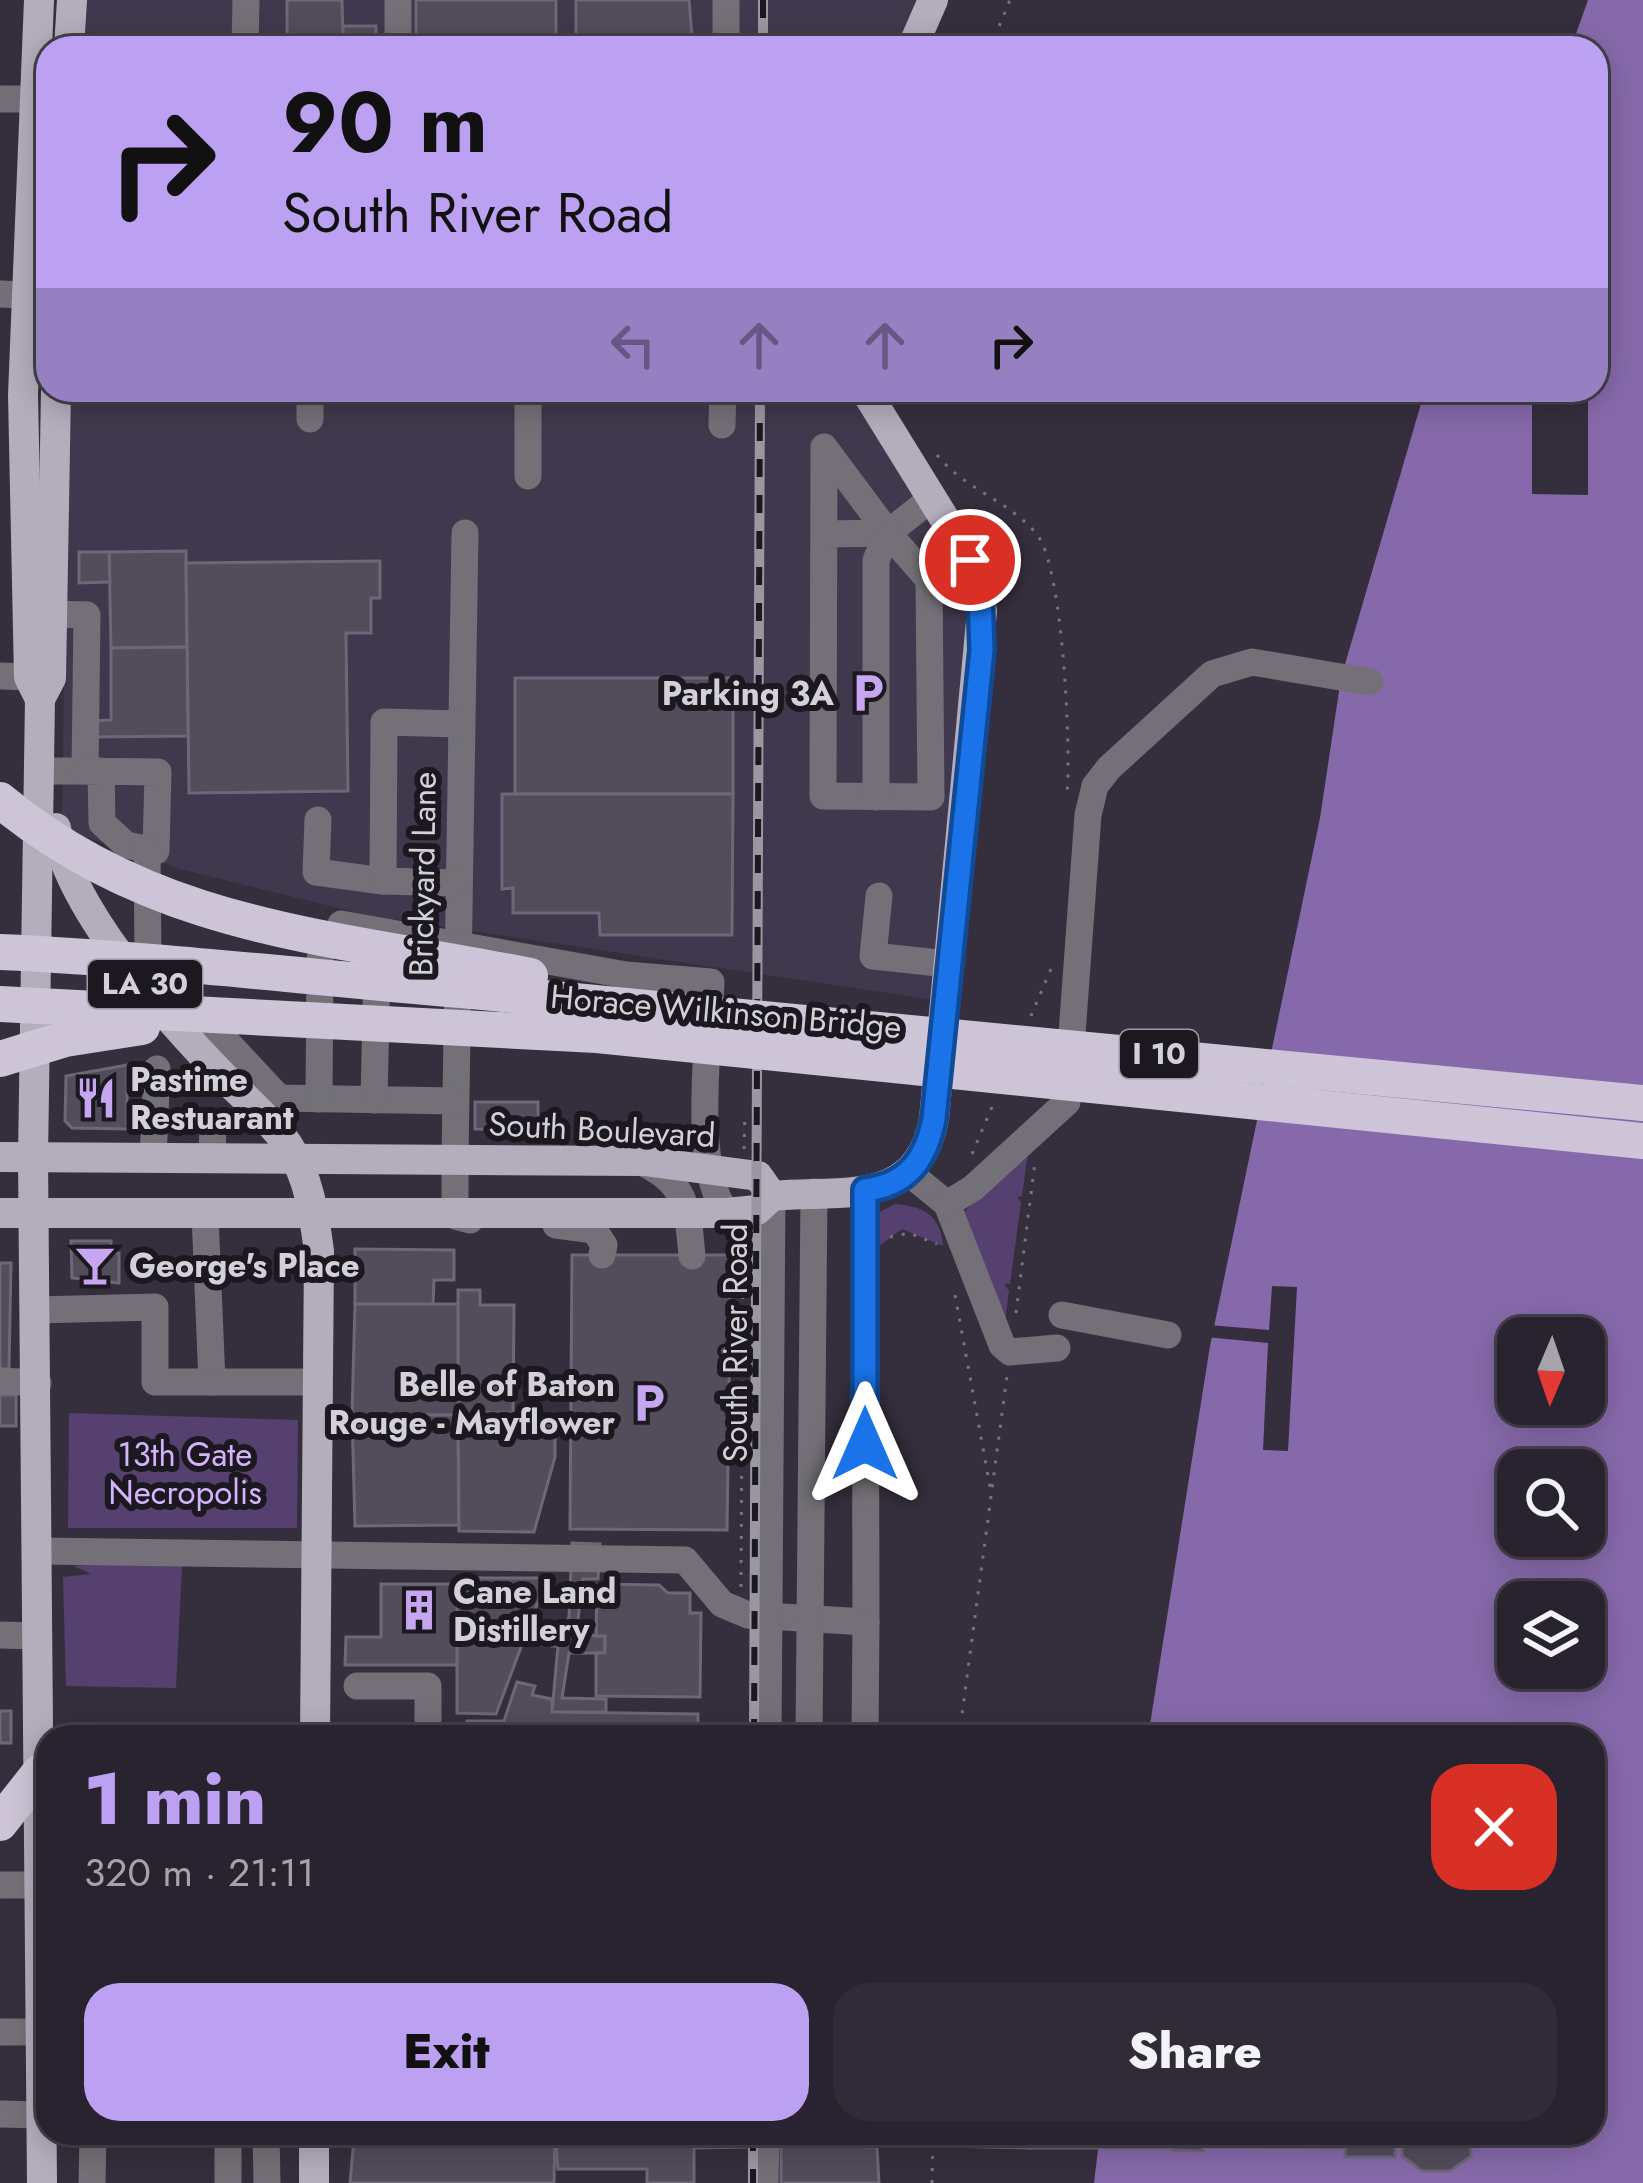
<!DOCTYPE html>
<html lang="en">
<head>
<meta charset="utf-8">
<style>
  :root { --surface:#28232e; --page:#302b36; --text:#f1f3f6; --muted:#a5a4aa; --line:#44404a; --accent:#bca0f2 }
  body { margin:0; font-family:Jost,sans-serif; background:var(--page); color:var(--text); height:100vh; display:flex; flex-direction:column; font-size:45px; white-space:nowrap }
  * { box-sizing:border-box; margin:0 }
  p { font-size:39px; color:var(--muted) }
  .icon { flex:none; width:66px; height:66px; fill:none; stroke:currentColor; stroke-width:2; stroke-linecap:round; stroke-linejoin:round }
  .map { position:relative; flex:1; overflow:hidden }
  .panel { position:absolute; left:36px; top:1725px; width:1569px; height:420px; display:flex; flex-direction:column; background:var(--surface); border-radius:36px; box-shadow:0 6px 30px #0003,0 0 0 3px var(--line) }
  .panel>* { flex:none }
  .top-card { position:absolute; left:36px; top:36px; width:1572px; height:366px; border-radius:36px; box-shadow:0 6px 30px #0003,0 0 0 3px var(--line); background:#bca0f2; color:#111; overflow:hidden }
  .needle { width:78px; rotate:182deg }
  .controls { position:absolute; left:1497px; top:1317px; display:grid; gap:24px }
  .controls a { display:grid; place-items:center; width:108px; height:108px; border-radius:24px; background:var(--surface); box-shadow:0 6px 30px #0003,0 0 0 3px var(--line); font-size:60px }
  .pin { position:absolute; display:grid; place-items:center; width:102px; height:102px; color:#fff; margin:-51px; border:6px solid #fff; border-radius:50%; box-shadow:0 3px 12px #0007 }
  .me { position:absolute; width:132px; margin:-66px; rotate:0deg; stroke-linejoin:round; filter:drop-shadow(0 0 9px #0008) }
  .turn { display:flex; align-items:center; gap:42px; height:252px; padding:0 48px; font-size:54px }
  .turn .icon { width:156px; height:156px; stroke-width:2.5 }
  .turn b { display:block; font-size:84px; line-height:102px }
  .lanes { display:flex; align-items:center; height:114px; padding:0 48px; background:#0003; justify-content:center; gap:60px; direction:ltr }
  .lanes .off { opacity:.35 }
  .round { display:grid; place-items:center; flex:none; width:126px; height:126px; border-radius:36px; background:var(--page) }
  .overview { display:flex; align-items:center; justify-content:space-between; height:204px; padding:0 48px }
  h1 { font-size:72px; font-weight:800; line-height:90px; color:var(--accent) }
  .action { display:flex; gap:24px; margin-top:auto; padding:24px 48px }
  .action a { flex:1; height:138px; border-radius:36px; background:var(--accent); color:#111; font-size:48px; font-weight:800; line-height:138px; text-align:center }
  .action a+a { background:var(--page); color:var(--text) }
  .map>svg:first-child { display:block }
  .built { fill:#40384c }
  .green { fill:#55406f }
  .water { fill:#8669aa; fill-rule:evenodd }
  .pier { fill:#352f3d }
  .building { fill:#524c5b; stroke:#6d6777; stroke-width:3 }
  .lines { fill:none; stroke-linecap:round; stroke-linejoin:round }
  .path { stroke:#78737f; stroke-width:3; stroke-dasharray:3 9; stroke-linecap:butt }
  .minor { stroke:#737077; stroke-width:27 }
  .major { stroke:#b3adbc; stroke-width:30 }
  .highway { stroke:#cdc5d7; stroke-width:36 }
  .rail-casing { stroke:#9b97a2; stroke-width:10 }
  .rail { stroke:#1b191f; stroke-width:6; stroke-dasharray:18; stroke-linecap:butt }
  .highway-bridge { stroke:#cdc5d7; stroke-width:36 }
  .route-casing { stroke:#114b97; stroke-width:30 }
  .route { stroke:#1a73e8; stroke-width:21 }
  .labels { text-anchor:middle; stroke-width:12; stroke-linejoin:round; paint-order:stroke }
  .shield { fill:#1b191f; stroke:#9c99a1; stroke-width:3 }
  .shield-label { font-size:30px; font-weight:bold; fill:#d4d0d9 }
  .poi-label { font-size:33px; font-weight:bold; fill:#d4d0d9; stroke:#1b191f; text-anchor:start }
  .street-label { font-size:33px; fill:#d4d0d9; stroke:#1b191f }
  .park-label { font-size:33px; fill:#d3b3fc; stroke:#1b191f }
</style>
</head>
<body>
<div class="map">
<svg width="1643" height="2183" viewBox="0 0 1643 2183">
  <rect width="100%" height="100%" fill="#352f3d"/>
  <g class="built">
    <path d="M86,0H924L903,48H83Z"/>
    <path d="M68,390H856L949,543L971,608L936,1000L371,916L184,870L62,829Z"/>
  </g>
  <g class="green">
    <path d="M1029,1145L1022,1196L1017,1197L1021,1202L1010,1284H1004L1009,1291L1005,1321L964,1212Z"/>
    <path d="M895,1204C924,1206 941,1216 943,1246L902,1229L875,1249L876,1214Z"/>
    <path d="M69,1413L298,1420L297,1528H68Z"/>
    <path d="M101,1564L182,1566L176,1688L66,1686L63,1577L91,1574L74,1566Z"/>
  </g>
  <path class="water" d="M1588,0H1643V2183H1094L1100,2133H1593V1737H1148L1210,1346L1320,818L1341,678L1425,390H1596V48H1571ZM1518,1338H1584V1404H1518ZM1518,1470H1584V1536H1518ZM1518,1602H1584V1668H1518Z"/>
  <g class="pier">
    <path d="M1532,390H1588V495L1532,494Z"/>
    <path d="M1272,1286L1297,1287L1288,1451L1263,1450L1268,1343L1206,1337L1209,1325L1269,1330Z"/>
  </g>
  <g class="building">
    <path d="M287,0H342L343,38H287Z"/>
    <rect x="416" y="0" width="140" height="48"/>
    <path d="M576,0H689L693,48H576Z"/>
    <path d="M343,26H376V48H320V38H343Z"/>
    <path d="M186,551L187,647L111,648L109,552Z"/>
    <path d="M79,552H109L110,582L79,583Z"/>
    <path d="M380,561V598H371V633H346L348,791L189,793L186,563Z"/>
    <path d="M187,647L188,736L91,737V721L111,720V648Z"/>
    <rect x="515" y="678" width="218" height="116"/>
    <path d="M502,794H733L732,935H600L599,913H513V888L502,889Z"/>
    <path d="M127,1065V1129L72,1128L65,1121L66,1076Z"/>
    <path d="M475,1102H538V1130L475,1129Z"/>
    <path d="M71,1241H111V1253H119V1283L72,1278Z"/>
    <path d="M355,1249L454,1250V1280H434L433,1305L355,1304Z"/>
    <path d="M572,1255H731L727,1530L570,1529Z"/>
    <path d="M0,1263H11L9,1369H0Z"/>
    <path d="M458,1290H480V1305H514L513,1413H458Z"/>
    <path d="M355,1304H458V1415H352Z"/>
    <rect x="0" y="1395" width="16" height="31"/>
    <path d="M352,1415H458L459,1525L355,1526Z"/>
    <path d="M458,1415H555V1457L534,1532L459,1531Z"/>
    <path d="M572,1543L600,1544L598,1579H583L576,1635L605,1636V1653H569L562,1698L606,1699V1712H552L558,1646H552V1639H561L569,1617Z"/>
    <path d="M457,1578H547L496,1714L457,1713Z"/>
    <path d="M381,1584H457V1665H345L346,1637H381Z"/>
    <path d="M597,1584L659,1585L668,1593H690V1613H701L700,1697L596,1696V1653H605V1636H596Z"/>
    <path d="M517,1682L535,1686L532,1695L552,1699V1712L698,1714V1737H467V1721H504Z"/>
    <rect x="0" y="1711" width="11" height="32"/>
    <path d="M555,2133L554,2183H350L354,2139L362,2134Z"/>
    <path d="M694,2133V2183H647V2169H558L555,2133Z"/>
    <path d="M696,2133H859V2145L696,2148Z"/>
    <path d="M859,2133H1030V2148L859,2144Z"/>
    <rect x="1030" y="2133" width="142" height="15"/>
    <path d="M1172,2133H1203V2151L1172,2150Z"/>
    <path d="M1208,2133H1345V2148L1207,2147Z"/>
    <rect x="1345" y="2133" width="50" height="24"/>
    <path d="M1402,2133H1471V2156L1450,2171H1422L1402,2156Z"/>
    <path d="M781,2145L877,2147L879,2183H781Z"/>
  </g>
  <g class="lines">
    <g class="path">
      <path d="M990,48L1010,0"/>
      <path d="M937,455C965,490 1011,501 1038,536C1063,570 1071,747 1067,794"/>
      <path d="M1031,1016L1053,964"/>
      <path d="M744,1149L745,1114"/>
      <path d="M972,1154L994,1102"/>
      <path d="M890,1237L909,1233L937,1244"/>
      <path d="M955,1295L991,1492"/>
      <path d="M1016,1313L1035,1162"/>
      <path d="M741,1587L743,1236"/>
      <path d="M959,1737L1007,1376"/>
      <path d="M932,2183L933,2133"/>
    </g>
    <g class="minor">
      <path d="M245,48L246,0"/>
      <path d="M398,48V0"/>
      <path d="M726,48V0"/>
      <path d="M0,99H33"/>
      <path d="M0,294L25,295"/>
      <path d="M528,390V476"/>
      <path d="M310,419V390"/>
      <path d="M722,425L723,390"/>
      <path d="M465,533L455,1159V1216L470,1220"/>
      <path d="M824,534L888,533L929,580L931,797L823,796L824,447L888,533L932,498"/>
      <path d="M0,676L29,677"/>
      <path d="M39,771H85L87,615L52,614"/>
      <path d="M85,771L158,772L156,851L126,845L102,823L101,771"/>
      <path d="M876,797V560L888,533"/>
      <path d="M318,820L316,872L383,881"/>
      <path d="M147,849L148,957L279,1098L455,1101"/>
      <path d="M457,883L383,881L384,722L460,724"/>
      <path d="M879,896L873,956L948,964"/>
      <path d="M341,924L626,975L711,982C709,1039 691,1170 727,1213"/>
      <path d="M319,1099L320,959"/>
      <path d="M374,1100L377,966"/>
      <path d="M153,1158L157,1069"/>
      <path d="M212,1158L213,1121"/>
      <path d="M641,1162C687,1182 688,1210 692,1256"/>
      <path d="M909,1173L947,1204L1002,1345L1010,1352L1057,1348"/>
      <path d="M865,1190L866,1622"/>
      <path d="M947,1204L973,1188L1067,1102L1088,815L1095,786L1109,768L1212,674L1252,662L1370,682"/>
      <path d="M205,1215L212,1382"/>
      <path d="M556,1225L594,1230L604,1245L602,1255"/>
      <path d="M36,1310L155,1307V1382H319"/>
      <path d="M1062,1315L1168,1335"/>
      <path d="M0,1381L38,1383"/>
      <path d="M40,1551L685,1560L722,1604L748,1615L866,1622L865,1737"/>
      <path d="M0,1635L38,1636"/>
      <path d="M357,1686H428V1737"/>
      <path d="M768,1737L772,1196"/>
      <path d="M809,1737L814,1192"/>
      <path d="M0,1885H48"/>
      <path d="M0,2032H40"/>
      <path d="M1,2114L42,2115"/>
      <path d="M266,2133L267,2183"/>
      <path d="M92,2183L93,2133"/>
      <path d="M228,2183V2133"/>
      <path d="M765,2183L766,2133"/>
    </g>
    <g class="major">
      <path d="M39,0L23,395L29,677L40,699L33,1157L42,2183"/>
      <path d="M69,48L72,0"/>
      <path d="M912,48L933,0"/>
      <path d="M40,699L51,678L56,390"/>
      <path d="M56,828C67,905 164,1015 218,1071C241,1095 269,1118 288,1145C309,1177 314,1214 319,1251L315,1737"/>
      <path d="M0,1157L644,1161L758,1176L772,1196"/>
      <path d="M772,1196C843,1189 917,1209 934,1119L982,611L970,560L865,390"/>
      <path d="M0,1213H727L757,1210L772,1196"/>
      <path d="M314,2183V2133"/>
    </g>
    <path class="highway" d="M0,1823L40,1772"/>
    <g class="rail-casing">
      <g id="rail">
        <path d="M763,0V48"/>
        <path d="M754,1737L760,390"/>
        <path d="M753,2133V2183"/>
      </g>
    </g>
    <use href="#rail" class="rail"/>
    <g class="highway-bridge">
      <path d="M0,800C158,931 338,937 530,976"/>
      <path d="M0,952C154,959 307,977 461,990C855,1024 1249,1063 1643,1103"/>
      <path d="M0,1004L597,1035L1643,1141"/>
      <path d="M0,1059L65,1039L142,1027"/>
    </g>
  </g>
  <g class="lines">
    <g class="route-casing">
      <path id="route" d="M865,1444V1190C908,1185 926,1159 934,1119L982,650L980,593L970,560"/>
    </g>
    <use href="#route" class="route"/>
  </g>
  <defs>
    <g id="parking-bare" transform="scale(3.24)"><path d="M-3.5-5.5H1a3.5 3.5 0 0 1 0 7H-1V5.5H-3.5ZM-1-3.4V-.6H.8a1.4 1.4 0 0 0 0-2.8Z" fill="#c6a6f0" stroke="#1b191f" stroke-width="2.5" paint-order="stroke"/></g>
    <g id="restaurant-bare" transform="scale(3.24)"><path d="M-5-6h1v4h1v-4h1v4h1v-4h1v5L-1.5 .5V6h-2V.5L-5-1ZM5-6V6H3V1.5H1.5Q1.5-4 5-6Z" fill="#c6a6f0" stroke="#1b191f" stroke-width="2.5" paint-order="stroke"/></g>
    <g id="bar-bare" transform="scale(3.24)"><path d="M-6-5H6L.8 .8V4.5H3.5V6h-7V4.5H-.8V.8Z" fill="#c6a6f0" stroke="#1b191f" stroke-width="2.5" paint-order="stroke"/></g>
    <g id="building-bare" transform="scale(3.24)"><path d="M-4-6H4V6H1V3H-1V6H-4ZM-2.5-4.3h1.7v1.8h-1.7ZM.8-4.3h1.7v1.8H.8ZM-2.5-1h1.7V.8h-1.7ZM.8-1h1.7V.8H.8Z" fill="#c6a6f0" stroke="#1b191f" stroke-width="2.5" paint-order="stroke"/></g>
  </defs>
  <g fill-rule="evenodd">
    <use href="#parking-bare" x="868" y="693"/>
    <use href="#restaurant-bare" x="96" y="1098"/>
    <use href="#bar-bare" x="95" y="1265"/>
    <use href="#parking-bare" x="649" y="1403"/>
    <use href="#building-bare" x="419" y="1610"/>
  </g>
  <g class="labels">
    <g class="shield">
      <rect x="88" y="960" width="114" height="48" rx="9"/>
      <rect x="1120" y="1030" width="78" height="48" rx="9"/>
    </g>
    <g class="shield-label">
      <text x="145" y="994">LA 30</text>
      <text x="1159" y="1064">I 10</text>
    </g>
    <g class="poi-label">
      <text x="834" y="705" text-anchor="end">Parking 3A</text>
      <text x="130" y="1091">Pastime<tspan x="130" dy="38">Restuarant</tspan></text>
      <text x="129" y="1277">George's Place</text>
      <text x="615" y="1396" text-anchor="end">Belle of Baton<tspan x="615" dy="38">Rouge - Mayflower</tspan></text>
      <text x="453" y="1603">Cane Land<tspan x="453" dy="38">Distillery</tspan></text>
    </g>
    <g class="street-label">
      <text transform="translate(422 874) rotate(-89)" y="12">Brickyard Lane</text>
      <text transform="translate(726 1011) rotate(5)" y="12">Horace Wilkinson Bridge</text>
      <text transform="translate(602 1129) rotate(3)" y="12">South Boulevard</text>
      <text transform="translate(735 1343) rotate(-90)" y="12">South River Road</text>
    </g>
    <g class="park-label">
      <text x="185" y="1466">13th Gate<tspan x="185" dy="38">Necropolis</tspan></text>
    </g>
  </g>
</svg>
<div class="controls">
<a><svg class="needle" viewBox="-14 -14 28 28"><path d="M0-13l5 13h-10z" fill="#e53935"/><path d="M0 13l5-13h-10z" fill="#a5a4aa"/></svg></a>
<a><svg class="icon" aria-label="search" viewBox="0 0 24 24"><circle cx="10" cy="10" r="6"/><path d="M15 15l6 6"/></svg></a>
<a><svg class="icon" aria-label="layers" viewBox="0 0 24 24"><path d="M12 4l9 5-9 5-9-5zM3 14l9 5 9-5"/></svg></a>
</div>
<div class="pin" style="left:970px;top:560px;background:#d93025"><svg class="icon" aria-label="arrive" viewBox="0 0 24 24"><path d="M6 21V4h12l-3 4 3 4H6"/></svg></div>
<svg class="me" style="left:865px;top:1444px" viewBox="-20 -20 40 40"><path d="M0-17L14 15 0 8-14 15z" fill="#1a73e8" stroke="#fff" stroke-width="4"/></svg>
<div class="top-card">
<div class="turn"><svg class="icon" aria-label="right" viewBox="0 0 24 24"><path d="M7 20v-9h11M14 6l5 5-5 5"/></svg><div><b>90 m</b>South River Road</div></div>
<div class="lanes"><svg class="icon off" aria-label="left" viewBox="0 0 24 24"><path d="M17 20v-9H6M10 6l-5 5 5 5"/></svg><svg class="icon off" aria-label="ahead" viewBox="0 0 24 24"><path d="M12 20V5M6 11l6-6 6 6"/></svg><svg class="icon off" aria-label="ahead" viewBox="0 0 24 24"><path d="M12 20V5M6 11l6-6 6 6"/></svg><svg class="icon" aria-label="right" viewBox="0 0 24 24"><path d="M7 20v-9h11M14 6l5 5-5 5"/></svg></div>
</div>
<section class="panel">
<div class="overview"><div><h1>1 min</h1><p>320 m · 21:11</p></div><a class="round" style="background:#d93025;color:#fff"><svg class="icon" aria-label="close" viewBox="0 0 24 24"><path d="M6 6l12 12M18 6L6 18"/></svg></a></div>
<div class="action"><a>Exit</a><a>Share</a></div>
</section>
</div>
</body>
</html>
